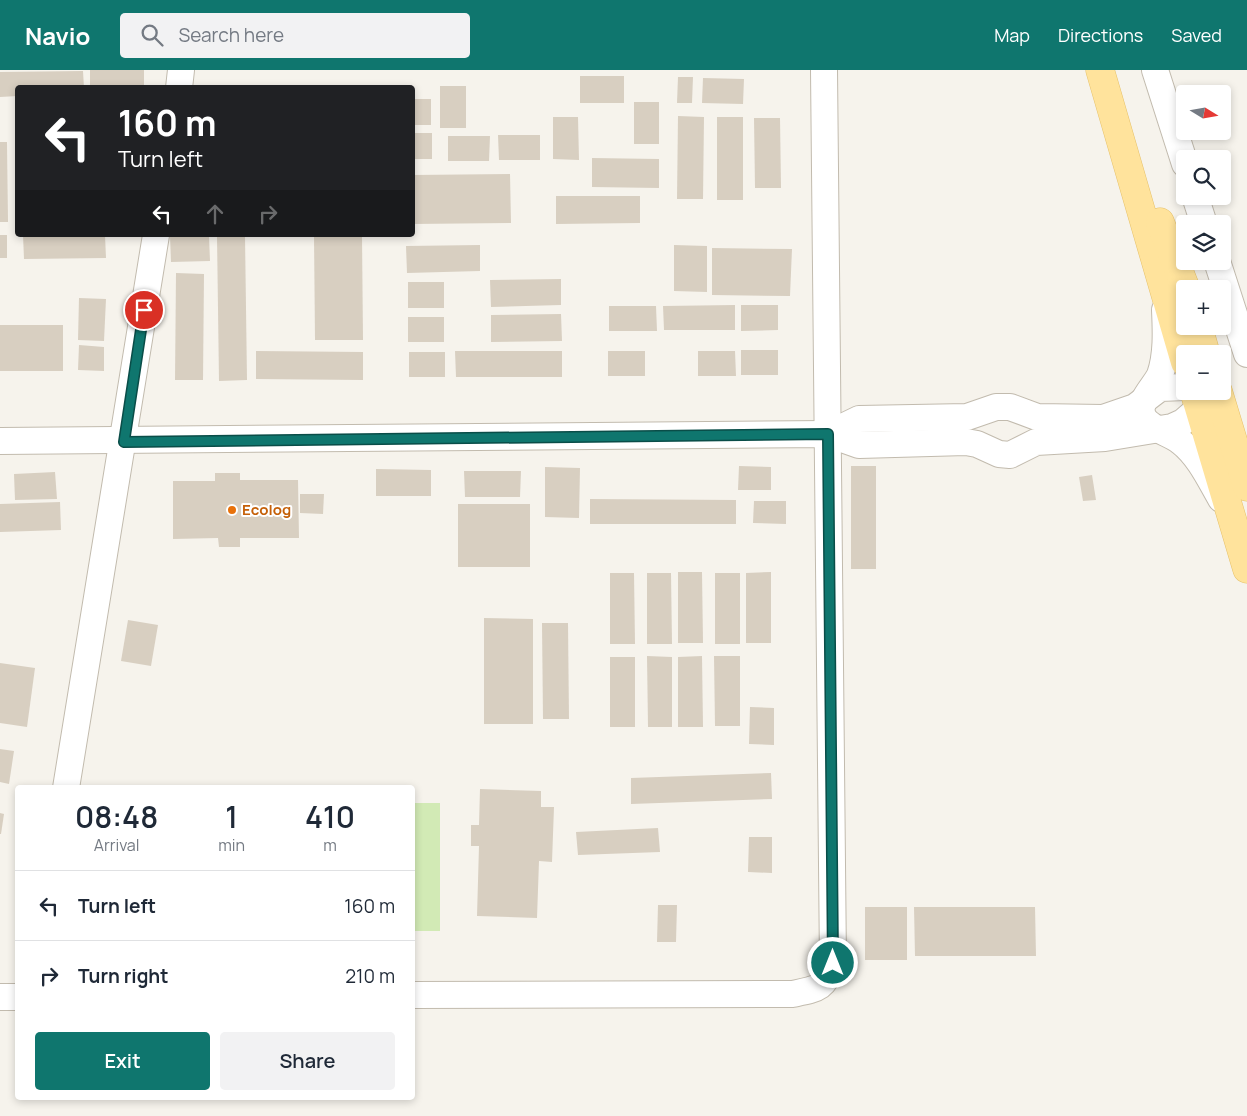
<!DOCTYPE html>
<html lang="en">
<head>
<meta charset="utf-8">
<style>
  :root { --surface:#fff; --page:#f2f2f3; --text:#1f2937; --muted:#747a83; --line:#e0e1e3; --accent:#0f766e }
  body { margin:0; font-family:Manrope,sans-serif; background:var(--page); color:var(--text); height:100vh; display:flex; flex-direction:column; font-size:19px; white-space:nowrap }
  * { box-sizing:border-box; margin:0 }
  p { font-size:16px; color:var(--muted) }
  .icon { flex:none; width:28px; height:28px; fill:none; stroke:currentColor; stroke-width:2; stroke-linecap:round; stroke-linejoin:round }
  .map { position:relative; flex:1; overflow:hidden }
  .details { position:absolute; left:15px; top:715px; width:400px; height:315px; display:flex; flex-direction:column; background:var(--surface); border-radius:5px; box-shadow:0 2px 8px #0003 }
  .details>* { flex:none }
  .hud { position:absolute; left:15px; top:15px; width:400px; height:152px; border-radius:5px; box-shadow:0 2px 8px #0003; background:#202124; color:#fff; overflow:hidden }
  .needle { width:32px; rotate:101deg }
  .fabs { position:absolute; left:1176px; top:15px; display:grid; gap:10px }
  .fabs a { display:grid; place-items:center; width:55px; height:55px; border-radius:5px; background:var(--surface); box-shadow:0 2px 8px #0003; font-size:25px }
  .pin { position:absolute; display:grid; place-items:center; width:42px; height:42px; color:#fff; margin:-21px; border:2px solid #fff; border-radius:50%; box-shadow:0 1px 5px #0007 }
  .me { position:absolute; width:55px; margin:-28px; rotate:0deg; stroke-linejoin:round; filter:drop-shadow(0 0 4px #0008) }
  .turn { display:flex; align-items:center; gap:18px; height:105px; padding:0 20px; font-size:22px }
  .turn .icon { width:65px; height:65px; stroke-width:2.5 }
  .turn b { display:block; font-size:35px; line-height:42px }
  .lanes { display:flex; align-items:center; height:48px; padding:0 20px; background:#0003; justify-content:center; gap:25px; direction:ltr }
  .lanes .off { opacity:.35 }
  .eta { display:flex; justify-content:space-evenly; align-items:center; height:85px; text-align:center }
  .eta b { font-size:30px; font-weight:600; line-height:35px }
  .primary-button { display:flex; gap:10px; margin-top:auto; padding:10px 20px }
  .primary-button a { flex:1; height:58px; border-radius:5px; background:var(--accent); color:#fff; font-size:20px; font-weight:600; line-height:58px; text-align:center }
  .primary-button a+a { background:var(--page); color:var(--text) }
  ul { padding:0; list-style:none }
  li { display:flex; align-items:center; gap:15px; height:70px; padding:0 20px; border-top:1px solid var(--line) }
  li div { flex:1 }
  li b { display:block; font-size:19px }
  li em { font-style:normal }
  header { display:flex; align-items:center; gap:30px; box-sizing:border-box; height:70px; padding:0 25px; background:var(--accent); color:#fff }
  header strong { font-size:24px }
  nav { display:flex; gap:28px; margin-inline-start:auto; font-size:18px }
  .search { width:350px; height:45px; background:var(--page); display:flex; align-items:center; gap:12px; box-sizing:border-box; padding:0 18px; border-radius:5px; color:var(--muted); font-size:19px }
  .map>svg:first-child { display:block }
  .green { fill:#d2eab5 }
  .building { fill:#d8cfc1 }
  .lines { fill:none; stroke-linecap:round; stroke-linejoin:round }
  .minor-casing { stroke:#c2bbae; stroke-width:28 }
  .primary-casing { stroke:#e6c16a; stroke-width:29 }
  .minor { stroke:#fff; stroke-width:26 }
  .primary { stroke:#ffe39c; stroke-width:28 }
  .route-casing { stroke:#0a4d48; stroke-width:12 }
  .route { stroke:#0f766e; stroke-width:9 }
  .food-dot { fill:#e8710a; stroke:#fff; stroke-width:2 }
  .labels { text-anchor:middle; stroke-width:4; stroke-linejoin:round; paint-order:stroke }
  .food-label { font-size:15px; font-weight:bold; fill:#c56008; stroke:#fff; text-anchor:start }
</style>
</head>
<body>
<header>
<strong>Navio</strong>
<div class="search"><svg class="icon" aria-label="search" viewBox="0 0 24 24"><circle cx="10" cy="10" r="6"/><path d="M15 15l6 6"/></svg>Search here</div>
<nav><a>Map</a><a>Directions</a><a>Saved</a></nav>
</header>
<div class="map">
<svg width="1247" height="1046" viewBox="0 0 1247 1046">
  <rect width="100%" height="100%" fill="#f6f3ec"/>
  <path class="green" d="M412,733H440V861H413Z"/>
  <g class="building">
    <rect x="90" y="0" width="54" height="18"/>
    <path d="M83,1L84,18H18V26L0,27V2Z"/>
    <rect x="580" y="6" width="44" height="27"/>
    <path d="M678,7H693L692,33H677Z"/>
    <path d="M703,8L744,9L743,34L702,33Z"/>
    <rect x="440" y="16" width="26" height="42"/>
    <rect x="412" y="29" width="19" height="26"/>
    <rect x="634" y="32" width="25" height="42"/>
    <path d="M678,46L704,47L703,129H677Z"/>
    <path d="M553,47H578L579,90L553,89Z"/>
    <rect x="717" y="47" width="26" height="83"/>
    <path d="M754,48H780L781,118H755Z"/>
    <rect x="412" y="63" width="20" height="26"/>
    <path d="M498,65H540V90H499Z"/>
    <path d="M448,66H490L489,91H448Z"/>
    <path d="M0,72H7L8,152H0Z"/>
    <path d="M592,88L659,89V118L592,117Z"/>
    <path d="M510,104L511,153L412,154V105Z"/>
    <path d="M556,126H640V153L556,154Z"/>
    <rect x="0" y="165" width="7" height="23"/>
    <path d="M23,165H105L106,188L24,189Z"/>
    <path d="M170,166H209L210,191L171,192Z"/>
    <path d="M217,166H245L247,310L219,311Z"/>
    <path d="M314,166H362L363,270H315Z"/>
    <path d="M480,175V201L407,203L406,176Z"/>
    <path d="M674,175L707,176V222L674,221Z"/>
    <path d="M712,178L792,179L790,226L712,225Z"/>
    <path d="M176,203L204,204L203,310H175Z"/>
    <path d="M561,209V235L491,237L490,210Z"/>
    <rect x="408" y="212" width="36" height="26"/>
    <path d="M79,228L106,229L104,271L78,270Z"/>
    <path d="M735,235V260H664L663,236Z"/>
    <path d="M741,235H778V260L741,261Z"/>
    <path d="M609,236H656L657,261H609Z"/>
    <path d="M561,244L562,271L491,272V245Z"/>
    <rect x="408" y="247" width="36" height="25"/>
    <rect x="0" y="255" width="63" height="46"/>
    <path d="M79,275L104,277V301L78,300Z"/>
    <rect x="741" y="280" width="37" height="25"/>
    <path d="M256,281L363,282V310L256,309Z"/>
    <path d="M455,281H562V307H456Z"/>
    <rect x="608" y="281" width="37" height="25"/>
    <path d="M698,281H735L736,306H698Z"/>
    <rect x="409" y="282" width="36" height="25"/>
    <path d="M739,396L771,397V420H738Z"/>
    <rect x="851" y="396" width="25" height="103"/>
    <path d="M545,397L580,398L579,448L545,447Z"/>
    <path d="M376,399L431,400V426H376Z"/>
    <path d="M464,401H521L520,427H465Z"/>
    <path d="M55,402L57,429L15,430L14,404Z"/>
    <path d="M215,403H240V410H298L299,468H240V477H219L218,468L173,469V411H215Z"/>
    <path d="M1092,405L1096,430L1083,431L1079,407Z"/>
    <path d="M300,424H324L323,444L300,443Z"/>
    <path d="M590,429L736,430V454H590Z"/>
    <path d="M754,431H786V454L753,453Z"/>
    <path d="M60,432L61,460L0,462V434Z"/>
    <rect x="458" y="434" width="72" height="63"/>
    <path d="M678,502H702L703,573H678Z"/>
    <path d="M771,502V573H746V503Z"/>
    <path d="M610,503H634L635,574H610Z"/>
    <path d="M647,503H671L672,574H647Z"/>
    <rect x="715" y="503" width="25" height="71"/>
    <path d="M484,548L533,549V654H484Z"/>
    <path d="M128,550L158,555L151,596L121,591Z"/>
    <path d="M542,553H568L569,649H543Z"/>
    <path d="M647,586L672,587V657H648Z"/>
    <path d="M702,586L703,657H678V587Z"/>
    <path d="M714,586H740V656H715Z"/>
    <rect x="610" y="587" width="25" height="70"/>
    <path d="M0,593L35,598L27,657L0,653Z"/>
    <path d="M750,637L774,638V675L749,674Z"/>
    <path d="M0,679L14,681L9,714L0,712Z"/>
    <path d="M771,703L772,729L631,734V708Z"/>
    <path d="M480,719L541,721V737H554L552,792L539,791L537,848L477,846L479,776H471V755H479Z"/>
    <path d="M0,743L4,744L1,764H0Z"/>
    <path d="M658,758L660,782L578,785L576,762Z"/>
    <path d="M749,767H772V803L748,802Z"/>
    <path d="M658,835H677L676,872H657Z"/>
    <rect x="865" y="837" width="42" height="53"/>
    <path d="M914,837H1035L1036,886H915Z"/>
  </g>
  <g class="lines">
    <g class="minor-casing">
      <g id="minor">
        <path d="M1155,0L1185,94"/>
        <path d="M179,18L181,0"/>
        <path d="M1195,126L1204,154"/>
        <path d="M1217,191L1247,284"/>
        <path d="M1165,240C1166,261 1167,285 1160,305C1155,316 1139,330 1142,343C1145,358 1171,363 1181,372C1199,386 1210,410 1221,429"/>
        <path d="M828,364L859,349L967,347L996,337H1010L1037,347L1103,348L1135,337L1160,318L1185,317"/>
        <path d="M0,371L828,364L859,375L966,372L977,374L999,384L1010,385L1036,372L1105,368L1172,357L1183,352L1214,325"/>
        <path d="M66,718L156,165"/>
        <path d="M412,925L792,924C817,919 825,919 833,893L824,0"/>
        <path d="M0,927H18"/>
      </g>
    </g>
    <g class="primary-casing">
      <g id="primary">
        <path d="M1100,0L1185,292"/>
        <path d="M1160,152L1186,219"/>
        <path d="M1198,256L1206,284"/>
        <path d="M1194,321L1247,499"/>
        <path d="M1218,321L1247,417"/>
      </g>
    </g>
    <use href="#minor" class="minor"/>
    <use href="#primary" class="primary"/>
  </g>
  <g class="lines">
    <g class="route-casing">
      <path id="route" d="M144,240L124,372L828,364L833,893"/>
    </g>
    <use href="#route" class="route"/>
  </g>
  <circle class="food-dot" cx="232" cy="440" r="5"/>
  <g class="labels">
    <g class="food-label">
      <text x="242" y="445">Ecolog</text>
    </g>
  </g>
</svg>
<div class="fabs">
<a><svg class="needle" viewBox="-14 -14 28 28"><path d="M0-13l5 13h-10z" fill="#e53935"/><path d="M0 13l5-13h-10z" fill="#747a83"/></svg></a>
<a><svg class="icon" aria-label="search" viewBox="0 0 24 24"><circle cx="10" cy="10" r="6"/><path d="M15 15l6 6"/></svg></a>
<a><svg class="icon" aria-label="layers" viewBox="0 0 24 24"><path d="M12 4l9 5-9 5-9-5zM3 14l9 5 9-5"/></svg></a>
<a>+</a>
<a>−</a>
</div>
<div class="pin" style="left:144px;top:240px;background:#d93025"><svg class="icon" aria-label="arrive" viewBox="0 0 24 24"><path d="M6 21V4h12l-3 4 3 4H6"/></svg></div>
<svg class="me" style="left:833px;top:893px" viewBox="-20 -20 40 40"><circle r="17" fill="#0f766e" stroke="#fff" stroke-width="3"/><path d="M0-11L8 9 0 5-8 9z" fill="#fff"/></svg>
<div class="hud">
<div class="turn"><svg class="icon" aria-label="left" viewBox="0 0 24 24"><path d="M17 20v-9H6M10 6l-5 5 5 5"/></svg><div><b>160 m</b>Turn left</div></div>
<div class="lanes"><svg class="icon" aria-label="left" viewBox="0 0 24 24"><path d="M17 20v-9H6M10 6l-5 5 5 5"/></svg><svg class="icon off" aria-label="ahead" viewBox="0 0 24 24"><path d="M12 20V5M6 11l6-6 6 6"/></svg><svg class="icon off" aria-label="right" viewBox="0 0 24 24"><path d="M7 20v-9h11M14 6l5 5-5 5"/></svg></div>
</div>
<section class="details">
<div class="eta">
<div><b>08:48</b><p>Arrival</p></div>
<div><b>1</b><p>min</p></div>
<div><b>410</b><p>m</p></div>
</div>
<ul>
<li><svg class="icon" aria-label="left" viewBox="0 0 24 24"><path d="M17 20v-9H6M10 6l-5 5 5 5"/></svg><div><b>Turn left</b></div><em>160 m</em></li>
<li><svg class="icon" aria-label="right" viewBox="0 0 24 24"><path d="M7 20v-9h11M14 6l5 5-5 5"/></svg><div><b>Turn right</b></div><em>210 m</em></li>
</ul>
<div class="primary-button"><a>Exit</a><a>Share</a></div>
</section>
</div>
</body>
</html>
